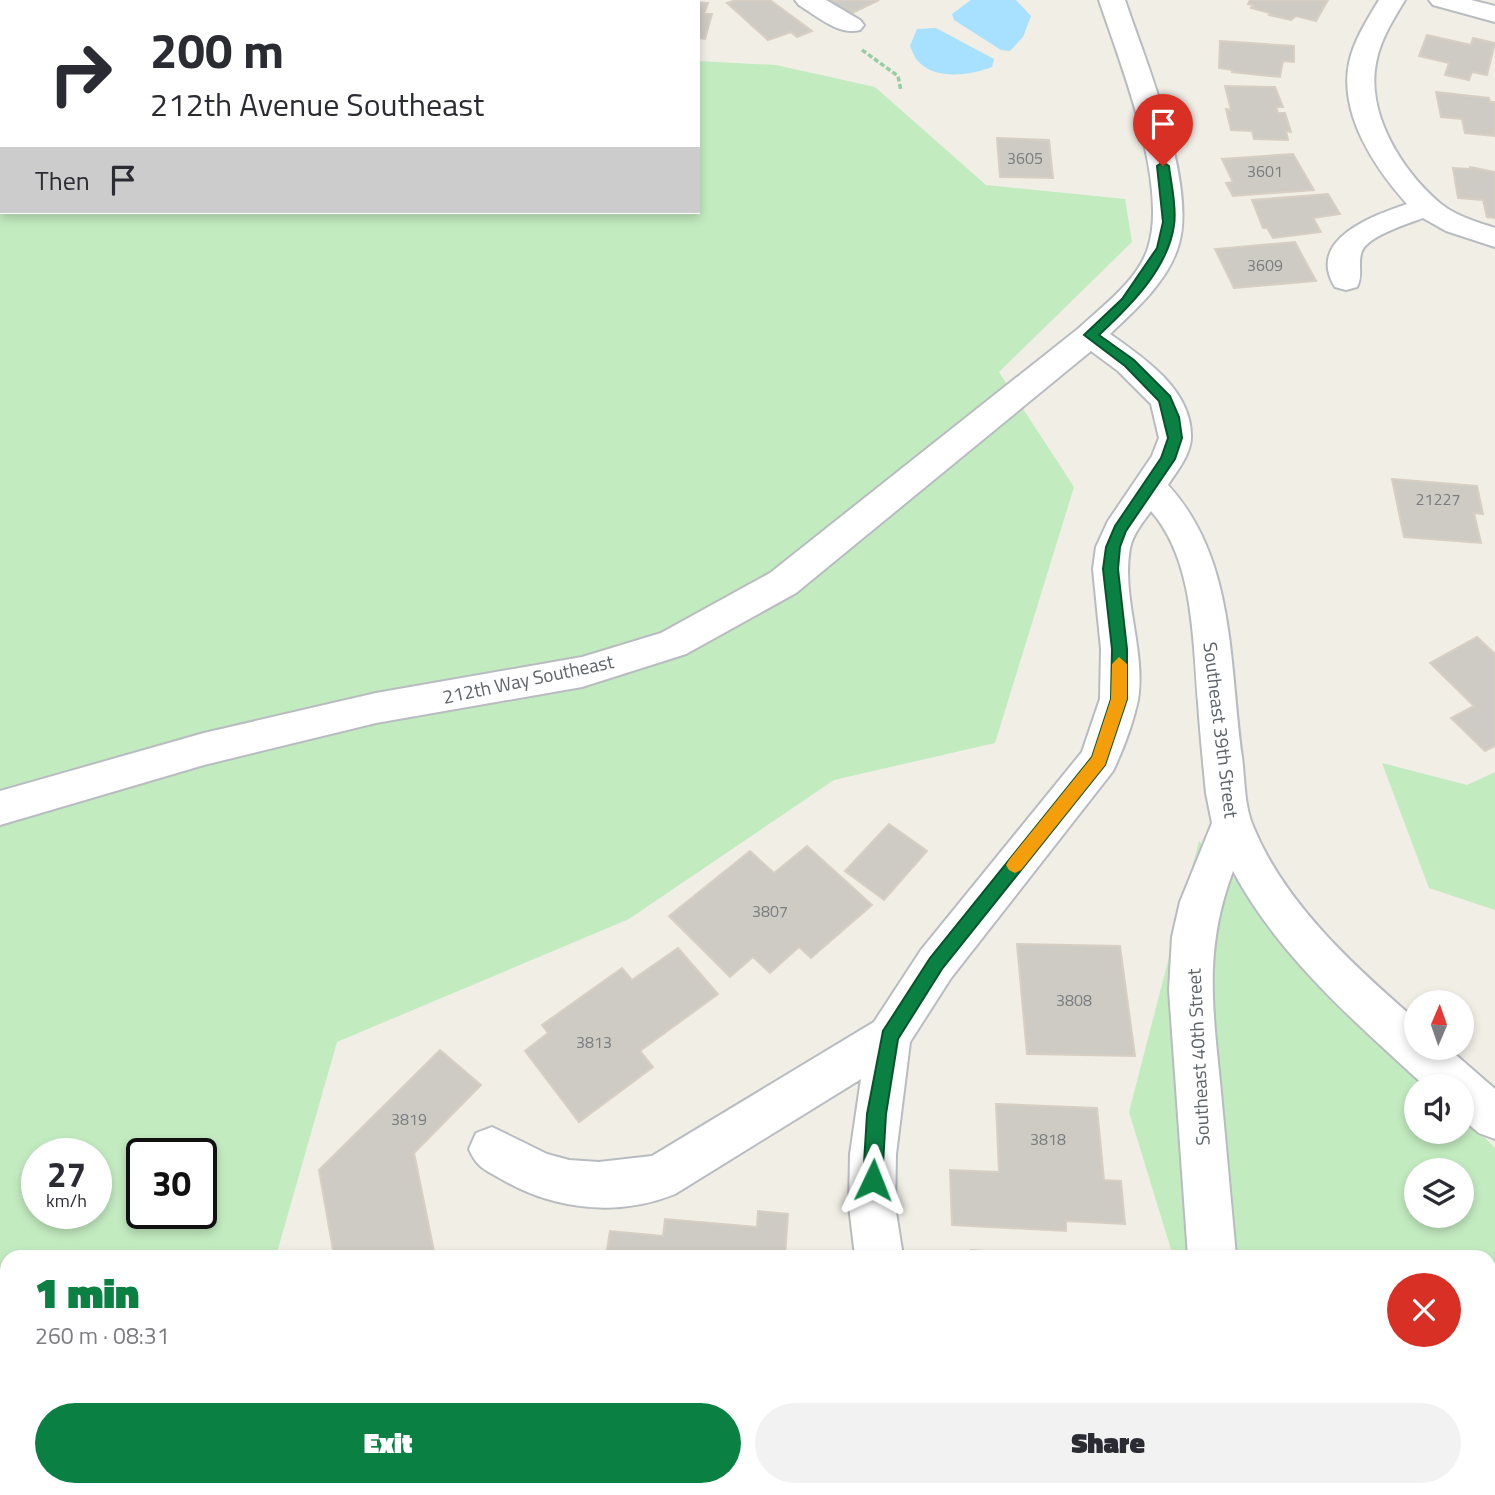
<!DOCTYPE html>
<html lang="en">
<head>
<meta charset="utf-8">
<style>
  :root { --surface:#fff; --page:#f2f2f3; --text:#2b2b33; --muted:#7c7c81; --accent:#0b8043 }
  body { margin:0; font-family:"Titillium Web",sans-serif; background:var(--page); color:var(--text); height:100vh; display:flex; flex-direction:column; font-size:26px; white-space:nowrap }
  * { box-sizing:border-box; margin:0 }
  p { font-size:23px; color:var(--muted) }
  .icon { flex:none; width:38px; height:38px; fill:none; stroke:currentColor; stroke-width:2; stroke-linecap:round; stroke-linejoin:round }
  .map { position:relative; flex:1; overflow:hidden }
  .drawer { position:absolute; left:0px; top:1250px; width:1496px; height:247px; display:flex; flex-direction:column; background:var(--surface); border-radius:21px 21px 0 0; box-shadow:0 4px 10px #0003 }
  .drawer>* { flex:none }
  .banner { position:absolute; left:0px; top:0px; width:700px; height:214px; box-shadow:0 4px 10px #0003; background:#fff; color:var(--text); overflow:hidden }
  .needle { width:46px; rotate:2deg }
  .tools { position:absolute; left:1404px; top:990px; display:grid; gap:14px }
  .tools a { display:grid; place-items:center; width:70px; height:70px; border-radius:50%; background:var(--surface); box-shadow:0 4px 10px #0003; font-size:35px }
  .speed { position:absolute; left:21px; top:1138px; display:flex; gap:14px; font-size:35px; font-weight:700; text-align:center }
  .speed>* { display:grid; place-content:center; width:91px; height:91px; border-radius:50%; background:var(--surface); box-shadow:0 4px 10px #0003; line-height:1 }
  .speed small { font-size:18px; font-weight:400 }
  .speed .limit { border:4px solid #111; border-radius:10px; background:#fff; color:#111 }
  .pin { position:absolute; display:grid; place-items:center; width:60px; height:60px; color:#fff; margin:-72px -30px; border-radius:50% 50% 50% 0; rotate:-45deg; box-shadow:0 0 7px #0007 }
  .pin .icon { rotate:45deg }
  .me { position:absolute; width:77px; margin:-38px; rotate:2deg; stroke-linejoin:round; filter:drop-shadow(0 0 5px #0008) }
  .turn { display:flex; align-items:center; gap:24px; height:147px; padding:0 35px; font-size:32px }
  .turn .icon { width:91px; height:91px; stroke-width:2.5 }
  .turn b { display:block; font-size:49px; line-height:60px }
  .then { display:flex; align-items:center; height:66px; padding:0 35px; background:#0003; gap:14px; font-size:26px }
  .round { display:grid; place-items:center; flex:none; width:74px; height:74px; border-radius:37px; background:var(--page) }
  .headline { display:flex; align-items:center; justify-content:space-between; height:119px; padding:0 35px }
  h1 { font-size:42px; font-weight:800; line-height:52px; color:var(--accent) }
  .cta { display:flex; gap:14px; margin-top:auto; padding:14px 35px }
  .cta a { flex:1; height:80px; border-radius:42px; background:var(--accent); color:#fff; font-size:28px; font-weight:800; line-height:80px; text-align:center }
  .cta a+a { background:var(--page); color:var(--text) }
  .map>svg:first-child { display:block }
  .green { fill:#c3ebc0; fill-rule:evenodd }
  .water { fill:#a8e0ff }
  .building { fill:#cecbc4; stroke:#d7cfc3; stroke-width:2 }
  .lines { fill:none; stroke-linecap:round; stroke-linejoin:round }
  .minor-casing { stroke:#b8bcc1; stroke-width:4 }
  .path { stroke:#97cda3; stroke-width:3.5; stroke-dasharray:5 2.5; stroke-linecap:butt }
  .minor { fill:#fff; fill-rule:evenodd }
  .route { fill:#0b8043; stroke:#07532c; stroke-width:2 }
  .slow { fill:#f59e0b }
  .labels { text-anchor:middle; stroke-width:7; stroke-linejoin:round; paint-order:stroke }
  .number-label { font-size:16px; fill:#797d7f }
  .street-label { font-size:19px; fill:#5d6368; stroke:#fff }
</style>
</head>
<body>
<div class="map">
<svg width="1495" height="1495" viewBox="0 0 1495 1495">
  <rect width="100%" height="100%" fill="#f1eee6"/>
  <g class="green">
    <path d="M0,0L274,2H2V212H698V61L776,65L875,87L986,185L1125,199L1132,242L999,372L1074,487L995,743L834,780L629,919L337,1042L276,1256H7V1489H505L508,1495H0ZM37,1153H96V1213H37ZM142,1153H201V1213H142Z"/>
    <path d="M1382,763L1467,785L1495,772V910L1429,888Z"/>
    <path d="M1199,841L1436,1087H1416V1132H1461V1113L1495,1148V1495H1245L1243,1489H1489V1256H1173L1129,1112ZM1416,1171H1461V1216H1416Z"/>
  </g>
  <g class="water">
    <path d="M971,0H1016L1031,16L1023,37L1010,51L1001,50L954,20L952,14Z"/>
    <path d="M936,28L994,59L992,67C971,75 935,81 918,61C914,57 912,50 910,46L917,29Z"/>
  </g>
  <g class="building">
    <path d="M737,0H770L812,31L797,37L791,32L768,40L727,3Z"/>
    <path d="M827,0H879L850,14Z"/>
    <path d="M1250,0H1328L1316,21L1296,16L1291,20L1269,15L1270,13L1251,8L1253,5L1248,4Z"/>
    <path d="M698,2L708,3L704,14H712L705,39L698,38Z"/>
    <path d="M1427,35L1471,45L1473,38L1495,43L1487,75L1472,72L1469,80L1445,75L1449,63L1419,56Z"/>
    <path d="M1220,41L1294,46V62L1283,61L1280,77L1232,72V70L1219,68Z"/>
    <path d="M1225,86L1275,87L1283,107H1276L1278,113H1285L1291,132L1286,131L1288,140L1254,139L1252,131L1231,130L1226,109L1231,110Z"/>
    <path d="M1436,92L1489,98L1490,102H1495V136L1465,133L1462,119L1441,117Z"/>
    <path d="M997,138L1049,140L1053,178L1000,177Z"/>
    <path d="M1293,154L1314,190L1233,196L1226,183L1233,182L1222,159Z"/>
    <path d="M1470,167L1495,172V218L1487,217L1483,200L1458,198L1453,168L1470,169Z"/>
    <path d="M1328,194L1340,214L1313,218L1321,232L1273,238L1267,228H1263L1252,200Z"/>
    <path d="M1295,242L1316,281L1234,288L1215,249Z"/>
    <path d="M1392,479L1477,486L1483,514L1474,513L1481,543L1404,537Z"/>
    <path d="M1477,637L1495,654V746L1485,751L1451,718L1474,706L1430,663Z"/>
    <path d="M889,824L927,851L884,900L845,871Z"/>
    <path d="M807,846L872,905L811,958L799,947L770,973L753,957L730,977L669,916L750,851L774,873Z"/>
    <path d="M1017,944L1120,946L1135,1056L1027,1054Z"/>
    <path d="M678,948L718,994L640,1051L653,1067L579,1122L525,1051L548,1033L542,1025L622,968L632,980Z"/>
    <path d="M440,1050L481,1085L414,1153L435,1256H334L319,1170Z"/>
    <path d="M996,1104L1097,1108L1104,1180L1121,1181L1125,1224L1066,1221V1231L952,1225L950,1170L999,1172Z"/>
    <path d="M758,1211L788,1214L785,1256H606L610,1231L663,1236L665,1219L757,1227Z"/>
    <path d="M971,1250L1069,1256H971Z"/>
    <path d="M651,1489H838L832,1495H655Z"/>
    <path d="M1024,1489H1147V1495H1025Z"/>
  </g>
  <g class="lines">
    <g class="minor-casing">
      <g id="minor">
        <path d="M795,0H826L860,20L864,25L860,30C839,36 817,16 799,5Z"/>
        <path d="M1099,0H1125C1145,60 1200,190 1177,250C1165,284 1135,310 1110,334C1144,358 1192,390 1191,437C1191,454 1177,471 1168,485C1236,559 1229,665 1242,757C1245,780 1244,805 1253,826C1284,903 1354,966 1416,1020V1048H1448L1495,1089V1139L1479,1133L1461,1118V1087H1426C1355,1022 1279,957 1233,871C1203,951 1213,1009 1221,1092C1226,1146 1231,1201 1236,1256H1188L1169,990L1172,937L1180,902L1212,823L1206,793C1203,763 1200,732 1198,702C1193,640 1194,560 1151,511C1143,522 1133,534 1130,548C1121,598 1146,650 1138,700C1133,723 1123,750 1113,771L951,978L910,1042L896,1154L895,1206L903,1256H855L849,1206L850,1154L861,1079L675,1194C619,1217 555,1210 503,1180C486,1170 477,1168 469,1149L476,1133L492,1127L547,1154L569,1160L599,1162L652,1156L874,1022L921,950L1082,752L1100,699L1101,649L1093,569L1096,547L1108,521L1152,456L1159,438L1151,404L1118,371L1091,351L796,593L686,654L582,687L376,723L204,765L0,825V791L204,733L376,693L582,657L661,633L770,573L1079,328C1103,306 1138,280 1148,248C1169,184 1120,63 1099,0Z"/>
        <path d="M1379,0H1405C1393,20 1380,40 1376,63C1366,115 1403,172 1441,204C1456,216 1477,222 1495,228V247L1446,231L1423,218C1407,224 1364,237 1361,254C1358,266 1363,276 1357,287L1346,290L1335,287C1305,239 1375,215 1407,204C1374,167 1339,114 1349,63C1354,40 1367,20 1379,0Z"/>
        <path d="M1429,0H1471L1495,6V22L1433,5Z"/>
        <path d="M915,1489H967L968,1495H916Z"/>
        <path d="M1210,1489H1262L1263,1495H1211Z"/>
      </g>
    </g>
    <path class="path" d="M862,50L898,76L901,91"/>
    <use href="#minor" class="minor"/>
  </g>
  <path class="route" d="M1163,162L1169,166C1171,184 1177,207 1174,225C1168,269 1130,306 1099,335L1134,360L1170,396L1179,417L1182,438L1175,459L1126,531L1120,547L1118,569L1127,649V699L1105,765L942,969L898,1039L886,1114L882,1180L879,1187L873,1190L866,1187L863,1180L867,1114L883,1031L930,958L1092,757L1111,699L1112,649L1103,569L1106,547L1115,526L1161,458L1168,438L1159,401L1125,366L1084,335L1122,299L1157,248L1163,222L1157,166Z"/>
  <path class="slow" d="M1119,657L1127,664V699L1105,765L1021,870L1015,873L1009,870L1006,865L1009,860L1092,757L1111,699L1112,664Z"/>
  <g class="labels">
    <g class="number-label">
      <text x="1025" y="164">3605</text>
      <text x="1265" y="177">3601</text>
      <text x="1265" y="271">3609</text>
      <text x="1438" y="505">21227</text>
      <text x="770" y="917">3807</text>
      <text x="1074" y="1006">3808</text>
      <text x="594" y="1048">3813</text>
      <text x="409" y="1125">3819</text>
      <text x="1048" y="1145">3818</text>
    </g>
    <g class="street-label">
      <text transform="translate(528 679) rotate(-12)" y="7">212th Way Southeast</text>
      <text transform="translate(1221 730) rotate(83)" y="7">Southeast 39th Street</text>
      <text transform="translate(1198 1057) rotate(-93)" y="7">Southeast 40th Street</text>
    </g>
  </g>
</svg>
<div class="tools">
<a><svg class="needle" viewBox="-14 -14 28 28"><path d="M0-13l5 13h-10z" fill="#e53935"/><path d="M0 13l5-13h-10z" fill="#7c7c81"/></svg></a>
<a><svg class="icon" aria-label="sound" viewBox="0 0 24 24"><path d="M4 9h4l5-4v14l-5-4H4zM17 9q2 3 0 6"/></svg></a>
<a><svg class="icon" aria-label="layers" viewBox="0 0 24 24"><path d="M12 4l9 5-9 5-9-5zM3 14l9 5 9-5"/></svg></a>
</div>
<div class="speed"><div>27<small>km/h</small></div><div class="limit">30</div></div>
<div class="pin" style="left:1163px;top:166px;background:#d93025"><svg class="icon" aria-label="arrive" viewBox="0 0 24 24"><path d="M6 21V4h12l-3 4 3 4H6"/></svg></div>
<svg class="me" style="left:873px;top:1180px" viewBox="-20 -20 40 40"><path d="M0-17L14 15 0 8-14 15z" fill="#0b8043" stroke="#fff" stroke-width="4"/></svg>
<div class="banner">
<div class="turn"><svg class="icon" aria-label="right" viewBox="0 0 24 24"><path d="M7 20v-9h11M14 6l5 5-5 5"/></svg><div><b>200 m</b>212th Avenue Southeast</div></div>
<div class="then">Then<svg class="icon" aria-label="arrive" viewBox="0 0 24 24"><path d="M6 21V4h12l-3 4 3 4H6"/></svg></div>
</div>
<section class="drawer">
<div class="headline"><div><h1>1 min</h1><p>260 m · 08:31</p></div><a class="round" style="background:#d93025;color:#fff"><svg class="icon" aria-label="close" viewBox="0 0 24 24"><path d="M6 6l12 12M18 6L6 18"/></svg></a></div>
<div class="cta"><a>Exit</a><a>Share</a></div>
</section>
</div>
</body>
</html>
